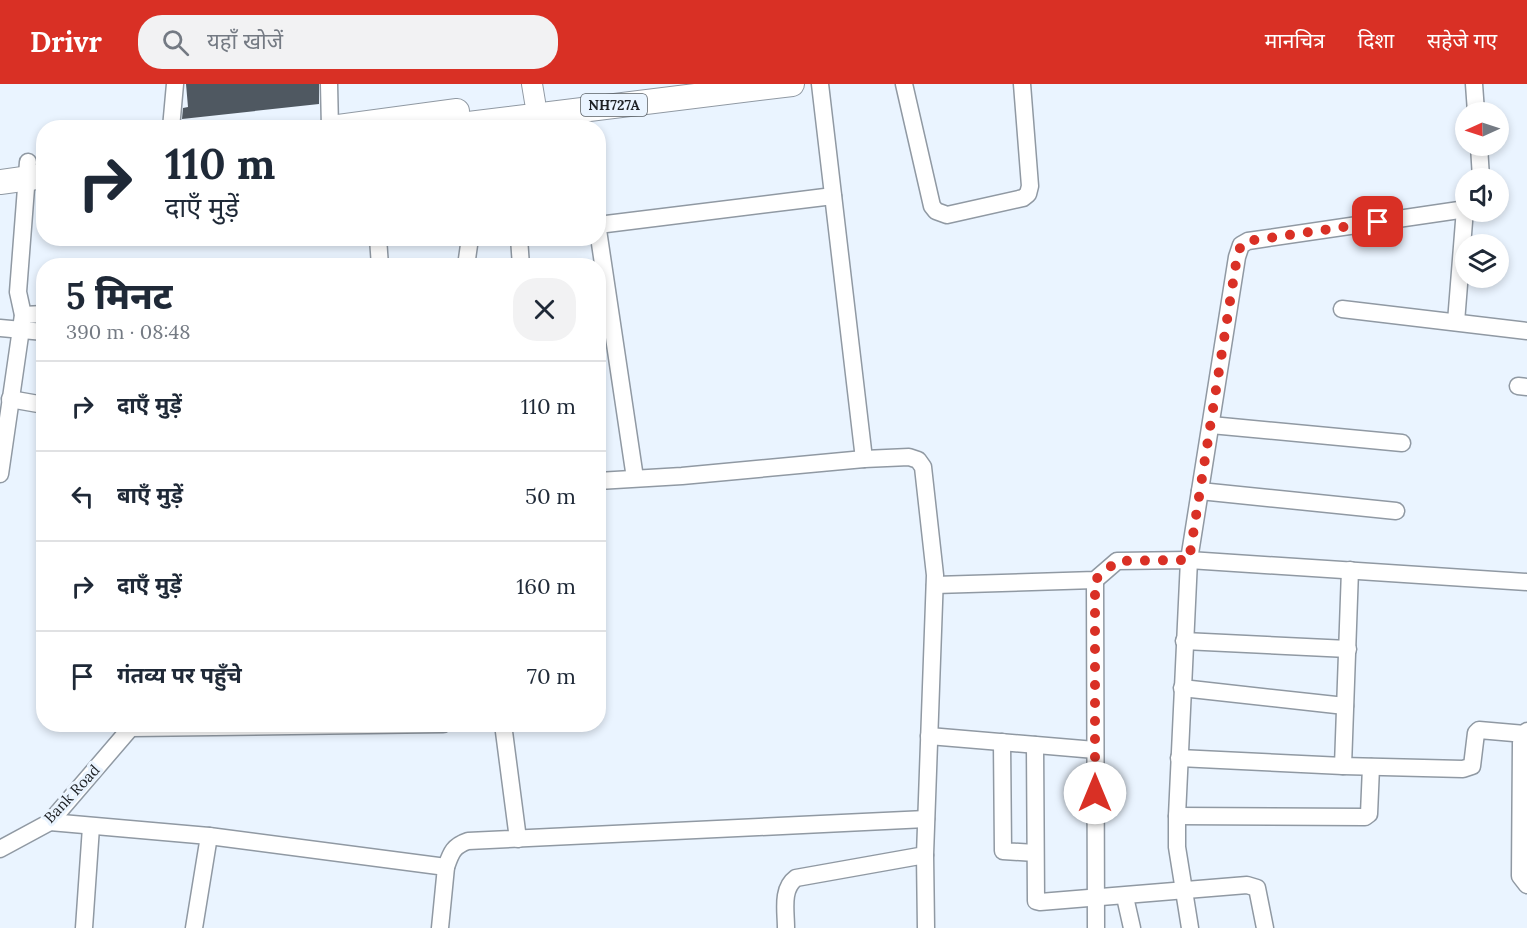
<!DOCTYPE html>
<html lang="hi">
<head>
<meta charset="utf-8">
<style>
  :root { --surface:#fff; --page:#f2f2f3; --text:#1f2937; --muted:#747a83; --line:#e0e1e3; --accent:#d93025 }
  body { margin:0; font-family:Lora,"Noto Sans Devanagari",serif; background:var(--page); color:var(--text); height:100vh; display:flex; flex-direction:column; font-size:22px; white-space:nowrap }
  * { box-sizing:border-box; margin:0 }
  p { font-size:20px; color:var(--muted) }
  .icon { flex:none; width:33px; height:33px; fill:none; stroke:currentColor; stroke-width:2; stroke-linecap:round; stroke-linejoin:round }
  .map { position:relative; flex:1; overflow:hidden }
  .panel { position:absolute; left:36px; top:174px; width:570px; height:474px; display:flex; flex-direction:column; background:var(--surface); border-radius:24px; box-shadow:0 3px 9px #0003 }
  .panel>* { flex:none }
  .guide { position:absolute; left:36px; top:36px; width:570px; height:126px; border-radius:24px; box-shadow:0 3px 9px #0003; background:#fff; color:var(--text); overflow:hidden }
  .needle { width:39px; rotate:267deg }
  .controls { position:absolute; left:1455px; top:18px; display:grid; gap:12px }
  .controls a { display:grid; place-items:center; width:54px; height:54px; border-radius:50%; background:var(--surface); box-shadow:0 3px 9px #0003; font-size:30px }
  .pin { position:absolute; display:grid; place-items:center; width:51px; height:51px; color:#fff; margin:-26px; border-radius:12px; box-shadow:0 3px 9px #0006 }
  .me { position:absolute; width:66px; margin:-33px; rotate:0deg; stroke-linejoin:round; filter:drop-shadow(0 0 4px #0008) }
  .turn { display:flex; align-items:center; gap:21px; height:126px; padding:0 30px; font-size:27px }
  .turn .icon { width:78px; height:78px; stroke-width:2.5 }
  .turn b { display:block; font-size:42px; line-height:51px }
  .round { display:grid; place-items:center; flex:none; width:63px; height:63px; border-radius:24px; background:var(--page) }
  .headline { display:flex; align-items:center; justify-content:space-between; height:102px; padding:0 30px }
  h1 { font-size:36px; font-weight:800; line-height:45px }
  ul { padding:0; list-style:none }
  li { display:flex; align-items:center; gap:18px; height:90px; padding:0 30px; border-top:2px solid var(--line) }
  li div { flex:1 }
  li b { display:block; font-size:22px }
  li em { font-style:normal }
  header { display:flex; align-items:center; gap:36px; box-sizing:border-box; height:84px; padding:0 30px; background:var(--accent); color:#fff }
  header strong { font-size:28px }
  nav { display:flex; gap:33px; margin-inline-start:auto; font-size:21px }
  .search { width:420px; height:54px; background:var(--page); display:flex; align-items:center; gap:15px; box-sizing:border-box; padding:0 21px; border-radius:24px; color:var(--muted); font-size:22px }
  .map>svg:first-child { display:block }
  .building { fill:#4f5861 }
  .lines { fill:none; stroke-linecap:round; stroke-linejoin:round }
  .minor-casing { stroke:#9099a3; stroke-width:19 }
  .major-casing { stroke:#9099a3; stroke-width:22 }
  .highway-casing { stroke:#9099a3; stroke-width:26 }
  .minor { stroke:#fff; stroke-width:16 }
  .major { stroke:#fff; stroke-width:20 }
  .highway { stroke:#fff; stroke-width:24 }
  .route { stroke:#d93025; stroke-width:10; stroke-dasharray:0 18 }
  .labels { text-anchor:middle; stroke-width:6; stroke-linejoin:round; paint-order:stroke }
  .shield { fill:#eaf4ff; stroke:#5a6066; stroke-width:1.5 }
  .shield-label { font-size:14px; font-weight:bold; fill:#1d2024 }
  .street-label { font-size:15px; fill:#1d2024; stroke:#eaf4ff }
</style>
</head>
<body>
<header>
<strong>Drivr</strong>
<div class="search"><svg class="icon" aria-label="search" viewBox="0 0 24 24"><circle cx="10" cy="10" r="6"/><path d="M15 15l6 6"/></svg>यहाँ खोजें</div>
<nav><a>मानचित्र</a><a>दिशा</a><a>सहेजे गए</a></nav>
</header>
<div class="map">
<svg width="1527" height="844" viewBox="0 0 1527 844">
  <rect width="100%" height="100%" fill="#eaf4ff"/>
  <path class="building" d="M186,0H319V20L182,35L183,24L188,23Z"/>
  <g class="lines">
    <g class="minor-casing">
      <g id="minor">
        <path d="M329,0L330,44"/>
        <path d="M820,0L864,375"/>
        <path d="M904,0L932,122L936,127L947,131L1023,114L1028,110L1030,102L1022,0"/>
        <path d="M1474,0L1476,28"/>
        <path d="M171,44L175,0"/>
        <path d="M1479,62L1481,94"/>
        <path d="M598,141L833,112"/>
        <path d="M598,146L635,394"/>
        <path d="M378,154L380,182"/>
        <path d="M519,154L521,182"/>
        <path d="M466,182L470,154"/>
        <path d="M1342,225L1527,247"/>
        <path d="M23,231L44,230"/>
        <path d="M1456,238L1465,125"/>
        <path d="M0,244L44,248"/>
        <path d="M1518,302L1527,303"/>
        <path d="M10,315L44,321"/>
        <path d="M1211,341L1402,359"/>
        <path d="M0,390L23,231L18,208L28,78"/>
        <path d="M598,397L682,392L864,375L909,373L918,376L923,383L935,491L925,771L796,794C781,805 786,827 786,844"/>
        <path d="M1200,407L1396,427"/>
        <path d="M1095,496L1096,844"/>
        <path d="M935,501L1095,496L1117,477L1189,476L1527,498"/>
        <path d="M1184,557L1348,565"/>
        <path d="M1182,604L1345,622"/>
        <path d="M503,640L518,755"/>
        <path d="M131,644L443,640"/>
        <path d="M1527,647L1521,659L1520,792L1527,801"/>
        <path d="M929,652L1095,666"/>
        <path d="M1002,658L1003,767L1035,769"/>
        <path d="M1035,661L1036,817L1040,818L1247,801L1257,804L1265,844"/>
        <path d="M1179,674L1343,682L1463,685L1472,682L1476,649L1479,646L1525,650"/>
        <path d="M1343,682L1350,486"/>
        <path d="M1177,732L1365,733L1369,730L1371,683"/>
        <path d="M50,738L209,752L194,844"/>
        <path d="M209,752L446,783L440,844"/>
        <path d="M0,765L50,738L134,640"/>
        <path d="M925,771L926,844"/>
        <path d="M446,783C451,769 453,762 468,757L926,735"/>
        <path d="M1125,813L1132,844"/>
        <path d="M84,844L91,743"/>
        <path d="M1190,844L1177,763V732L1189,476L1237,173L1241,161L1248,157L1466,125"/>
      </g>
    </g>
    <g class="major-casing">
      <path id="major" d="M532,0L535,18"/>
    </g>
    <g class="highway-casing">
      <g id="highway">
        <path d="M331,44L457,27"/>
        <path d="M436,44L792,0"/>
        <path d="M0,98L44,92"/>
      </g>
    </g>
    <use href="#minor" class="minor"/>
    <use href="#major" class="major"/>
    <use href="#highway" class="highway"/>
  </g>
  <g class="lines">
    <path class="route" d="M1095,709V496L1117,477L1189,476L1237,173L1241,161L1248,157L1378,138"/>
  </g>
  <g class="labels">
    <rect class="shield" x="581" y="10" width="66" height="22" rx="4.5"/>
    <g class="shield-label">
      <text x="614" y="26">NH727A</text>
    </g>
    <g class="street-label">
      <text transform="translate(72 710) rotate(-47)" y="5">Bank Road</text>
    </g>
  </g>
</svg>
<div class="controls">
<a><svg class="needle" viewBox="-14 -14 28 28"><path d="M0-13l5 13h-10z" fill="#e53935"/><path d="M0 13l5-13h-10z" fill="#747a83"/></svg></a>
<a><svg class="icon" aria-label="sound" viewBox="0 0 24 24"><path d="M4 9h4l5-4v14l-5-4H4zM17 9q2 3 0 6"/></svg></a>
<a><svg class="icon" aria-label="layers" viewBox="0 0 24 24"><path d="M12 4l9 5-9 5-9-5zM3 14l9 5 9-5"/></svg></a>
</div>
<div class="pin" style="left:1378px;top:138px;background:#d93025"><svg class="icon" aria-label="arrive" viewBox="0 0 24 24"><path d="M6 21V4h12l-3 4 3 4H6"/></svg></div>
<svg class="me" style="left:1095px;top:709px" viewBox="-20 -20 40 40"><circle r="19" fill="#fff"/><path d="M0-13L10 11 0 6-10 11z" fill="#d93025"/></svg>
<div class="guide">
<div class="turn"><svg class="icon" aria-label="right" viewBox="0 0 24 24"><path d="M7 20v-9h11M14 6l5 5-5 5"/></svg><div><b>110 m</b>दाएँ मुड़ें</div></div>
</div>
<section class="panel">
<div class="headline"><div><h1>5 मिनट</h1><p>390 m · 08:48</p></div><a class="round"><svg class="icon" aria-label="close" viewBox="0 0 24 24"><path d="M6 6l12 12M18 6L6 18"/></svg></a></div>
<ul>
<li><svg class="icon" aria-label="right" viewBox="0 0 24 24"><path d="M7 20v-9h11M14 6l5 5-5 5"/></svg><div><b>दाएँ मुड़ें</b></div><em>110 m</em></li>
<li><svg class="icon" aria-label="left" viewBox="0 0 24 24"><path d="M17 20v-9H6M10 6l-5 5 5 5"/></svg><div><b>बाएँ मुड़ें</b></div><em>50 m</em></li>
<li><svg class="icon" aria-label="right" viewBox="0 0 24 24"><path d="M7 20v-9h11M14 6l5 5-5 5"/></svg><div><b>दाएँ मुड़ें</b></div><em>160 m</em></li>
<li><svg class="icon" aria-label="arrive" viewBox="0 0 24 24"><path d="M6 21V4h12l-3 4 3 4H6"/></svg><div><b>गंतव्य पर पहुँचे</b></div><em>70 m</em></li>
</ul>
</section>
</div>
</body>
</html>
